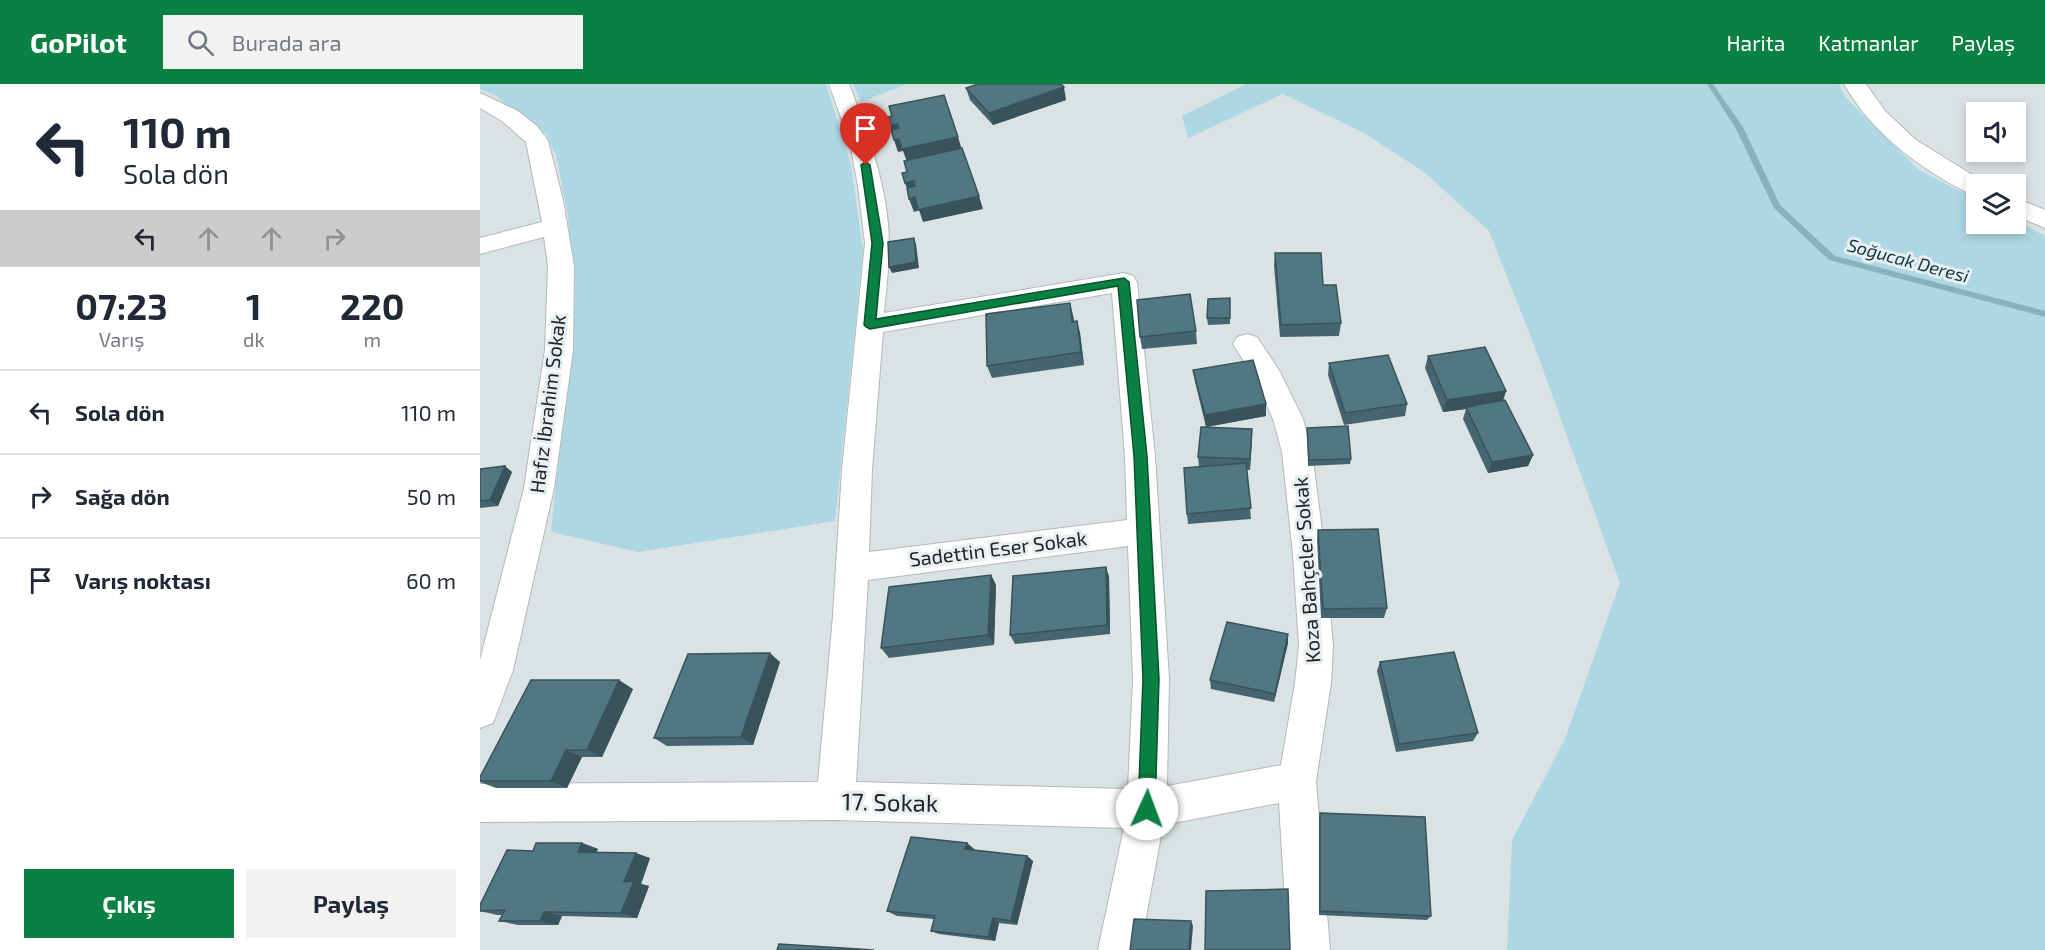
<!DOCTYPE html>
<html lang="tr">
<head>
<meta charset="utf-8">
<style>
  :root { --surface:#fff; --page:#f2f2f3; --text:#1f2937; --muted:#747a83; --line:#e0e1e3; --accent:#0b8043 }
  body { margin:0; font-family:"Exo 2",sans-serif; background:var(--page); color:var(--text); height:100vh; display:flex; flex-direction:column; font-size:22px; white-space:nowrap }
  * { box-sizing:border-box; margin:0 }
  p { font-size:20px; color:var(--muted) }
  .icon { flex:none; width:33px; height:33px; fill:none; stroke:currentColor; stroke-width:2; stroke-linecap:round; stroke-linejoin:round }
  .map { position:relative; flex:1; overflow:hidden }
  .sheet { display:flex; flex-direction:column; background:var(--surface); width:480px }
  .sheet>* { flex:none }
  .banner { background:#fff; color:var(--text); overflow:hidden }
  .tools { position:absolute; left:1486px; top:18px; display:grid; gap:12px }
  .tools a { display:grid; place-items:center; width:60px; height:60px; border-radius:0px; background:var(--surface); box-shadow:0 3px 9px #0003; font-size:30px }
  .pin { position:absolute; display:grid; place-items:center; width:51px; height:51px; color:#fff; margin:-62px -26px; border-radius:50% 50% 50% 0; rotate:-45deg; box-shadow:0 0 6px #0007 }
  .pin .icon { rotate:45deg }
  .me { position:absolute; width:66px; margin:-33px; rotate:2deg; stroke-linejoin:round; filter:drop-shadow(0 0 4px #0008) }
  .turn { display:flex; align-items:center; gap:21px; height:126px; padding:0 24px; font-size:27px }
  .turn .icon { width:78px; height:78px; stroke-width:2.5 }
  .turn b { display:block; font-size:42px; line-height:51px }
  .lanes { display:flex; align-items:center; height:57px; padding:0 24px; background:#0003; justify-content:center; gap:30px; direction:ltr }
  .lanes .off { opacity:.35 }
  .eta { display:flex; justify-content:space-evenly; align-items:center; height:102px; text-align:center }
  .eta b { font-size:36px; font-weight:700; line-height:42px }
  .primary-button { display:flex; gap:12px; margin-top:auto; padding:12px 24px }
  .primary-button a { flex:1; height:69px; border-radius:0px; background:var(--accent); color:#fff; font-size:24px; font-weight:700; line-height:69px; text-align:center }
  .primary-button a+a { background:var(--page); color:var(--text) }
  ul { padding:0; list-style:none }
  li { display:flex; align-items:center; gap:18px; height:84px; padding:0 24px; border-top:2px solid var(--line) }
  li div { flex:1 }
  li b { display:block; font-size:22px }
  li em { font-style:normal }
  header { display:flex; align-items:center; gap:36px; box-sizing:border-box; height:84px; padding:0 30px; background:var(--accent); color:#fff }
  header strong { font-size:28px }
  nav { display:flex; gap:33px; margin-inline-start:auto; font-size:21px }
  .search { width:420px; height:54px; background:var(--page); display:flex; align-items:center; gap:15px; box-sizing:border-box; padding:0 21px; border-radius:0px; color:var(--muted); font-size:22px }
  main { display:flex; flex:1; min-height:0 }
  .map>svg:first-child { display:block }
  .green { fill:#aed7e4 }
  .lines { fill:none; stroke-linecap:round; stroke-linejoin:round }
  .stream { fill:#89b1bd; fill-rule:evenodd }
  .street-casing { stroke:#b2b9bc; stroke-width:2 }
  .secondary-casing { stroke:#b2b9bc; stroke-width:2 }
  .street { fill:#fff; fill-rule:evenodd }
  .secondary { fill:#fff; fill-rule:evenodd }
  .wall { fill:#456670 }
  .shaded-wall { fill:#38535b }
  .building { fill:#507782; stroke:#38535b; stroke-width:1.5 }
  .route { fill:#0b8043; stroke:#07532c; stroke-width:1.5 }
  .labels { text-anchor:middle; stroke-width:6; stroke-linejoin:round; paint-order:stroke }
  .far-water-label { font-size:18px; font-style:italic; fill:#113741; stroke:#e7eff1 }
  .street-label { font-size:20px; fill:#232627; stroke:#e7eff1 }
  .near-street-label { font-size:24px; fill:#232627; stroke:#e7eff1 }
</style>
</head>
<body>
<header>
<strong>GoPilot</strong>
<div class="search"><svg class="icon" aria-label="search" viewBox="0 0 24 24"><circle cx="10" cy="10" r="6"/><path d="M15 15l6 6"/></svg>Burada ara</div>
<nav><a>Harita</a><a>Katmanlar</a><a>Paylaş</a></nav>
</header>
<main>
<section class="sheet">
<div class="banner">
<div class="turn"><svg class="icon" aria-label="left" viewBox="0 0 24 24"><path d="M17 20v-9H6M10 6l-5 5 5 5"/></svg><div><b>110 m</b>Sola dön</div></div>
<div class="lanes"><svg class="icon" aria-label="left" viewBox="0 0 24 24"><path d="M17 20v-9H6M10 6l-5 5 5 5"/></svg><svg class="icon off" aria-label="ahead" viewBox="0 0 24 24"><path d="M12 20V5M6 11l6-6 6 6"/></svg><svg class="icon off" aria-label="ahead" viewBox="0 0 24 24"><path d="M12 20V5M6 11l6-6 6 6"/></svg><svg class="icon off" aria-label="right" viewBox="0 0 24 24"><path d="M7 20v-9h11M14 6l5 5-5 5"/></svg></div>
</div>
<div class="eta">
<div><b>07:23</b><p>Varış</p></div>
<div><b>1</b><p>dk</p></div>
<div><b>220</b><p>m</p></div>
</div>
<ul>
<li><svg class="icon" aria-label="left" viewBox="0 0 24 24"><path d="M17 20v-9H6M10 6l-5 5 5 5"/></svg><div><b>Sola dön</b></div><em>110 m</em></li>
<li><svg class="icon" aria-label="right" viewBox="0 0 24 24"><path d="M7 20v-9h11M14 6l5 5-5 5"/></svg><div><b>Sağa dön</b></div><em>50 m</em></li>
<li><svg class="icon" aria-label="arrive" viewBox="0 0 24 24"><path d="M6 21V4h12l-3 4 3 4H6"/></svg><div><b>Varış noktası</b></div><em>60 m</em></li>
</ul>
<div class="primary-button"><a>Çıkış</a><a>Paylaş</a></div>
</section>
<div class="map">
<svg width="1565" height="866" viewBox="0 0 1565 866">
  <rect width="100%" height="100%" fill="#dae2e4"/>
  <g class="green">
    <path d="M0,0H346L371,81L383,166L355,437L158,468L71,448L95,213L88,132L76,72L66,50L15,11L0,5Z"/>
    <path d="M373,0H427L381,18Z"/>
    <path d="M766,0H1359L1365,13L1439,86L1497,116V140H1536V136L1565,152V866H1027L1032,756L1085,655L1140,499L1053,258L1009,147L944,88L884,49L803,10L708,54L702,32Z"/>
  </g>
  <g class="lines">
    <path class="stream" d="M1227,0H1233L1263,43L1300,121L1355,172L1565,227V233L1349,176L1294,124L1255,43Z"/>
    <g class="street-casing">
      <g id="street">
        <path d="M349,0H369C388,49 409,107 409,160C409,183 406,207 404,229L644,189L653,192L657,198L675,372L689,595L687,702L801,681L815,599L819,562L813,470L802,368L793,335L777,298L753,260L757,253L767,250L777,253L800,288L823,335L832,368L845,470L853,562L851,599L836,697L850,866H808L799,719L683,741L660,866H618L644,744L356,736L0,738V700L338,698L353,532L362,386L385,159L378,102L370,59ZM632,209L645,372L647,436L389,468L392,386L403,248ZM648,462L653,595L648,705L376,698L388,496Z"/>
        <path d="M0,9L38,27L57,42L68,57L83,116L94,182L93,266L74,404L33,586L13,639L0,644V576L44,404L65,266L68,182L64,153L0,170V154L62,138L46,58L22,37L0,24Z"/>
      </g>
    </g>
    <g class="secondary-casing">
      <g id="secondary">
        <path d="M1364,0H1386L1405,27L1436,56L1507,100H1497V111L1488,109C1438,83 1393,50 1364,0Z"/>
        <path d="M1536,114L1565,126V144L1536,132Z"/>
      </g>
    </g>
    <use href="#street" class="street"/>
    <use href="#secondary" class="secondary"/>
  </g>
  <g class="wall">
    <path d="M486,4L586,16L513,41L490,16Z"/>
    <path d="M795,169L843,201L861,239L859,252L800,253L794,182Z"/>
    <path d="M750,214V240L728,241L727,234Z"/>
    <path d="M593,231L594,237H597L600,249L604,281L512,294L507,282Z"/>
    <path d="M716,247L717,260L662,265L660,253Z"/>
    <path d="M948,272L1026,307L1023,317L1053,371L1048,382L1008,389L983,335L986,325L963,328L945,284Z"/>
    <path d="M849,279L927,320L925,332L864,341L848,291Z"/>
    <path d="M713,286L786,320V332L726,343L715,298Z"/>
    <path d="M827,344L871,375L870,380L828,382Z"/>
    <path d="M772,345L770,386H767L771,435L708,440L707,430L719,383L718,373Z"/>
    <path d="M0,385L32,388L18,422L0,424Z"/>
    <path d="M838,446L907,524L904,534H841L837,456Z"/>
    <path d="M626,483L629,493L630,550L535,560L530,551Z"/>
    <path d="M511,491L516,501L514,561L409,574L401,564Z"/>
    <path d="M808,550V559L794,618L731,605L730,596Z"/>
    <path d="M300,578L273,661L187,662L174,654Z"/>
    <path d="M900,578L998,649L993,657L916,668L897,587Z"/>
    <path d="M153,605L122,673H102L87,704H16L0,698V693Z"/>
    <path d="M840,729L951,832L947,836L839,831V735Z"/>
    <path d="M102,759L118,765L116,768L170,774L161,800L169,802L157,834L82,832L78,841H38L19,837L22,831H17L0,827V821L53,767Z"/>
    <path d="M487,759L494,765V766L547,772L553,777L537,841L519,839L515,857L459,850L451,847L454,835L417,832L407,827Z"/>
  </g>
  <g class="shaded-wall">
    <path d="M584,3L586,16L513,41L509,29Z"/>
    <path d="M418,40L422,53L415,54L410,42Z"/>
    <path d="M478,53L482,66L427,78L423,67L418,68L414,56L419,55Z"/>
    <path d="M434,97L438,110L430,112L425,99Z"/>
    <path d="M499,112L503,125L443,138L439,126L434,128L429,115L435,113Z"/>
    <path d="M434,154L436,160L439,184L412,189L409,183Z"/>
    <path d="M590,219L593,231L595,250L592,238Z"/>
    <path d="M597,237L600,249L604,281L601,268Z"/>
    <path d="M1026,307L1022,319L986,323V325L963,328L967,316Z"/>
    <path d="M786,320V332L726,343L725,331Z"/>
    <path d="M772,345V356L770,386V375Z"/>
    <path d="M1053,371L1048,382L1008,389L1012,378Z"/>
    <path d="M25,382L32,388L18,422L10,416Z"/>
    <path d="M626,483L629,493L630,550L627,541Z"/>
    <path d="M511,491L516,501L514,561L508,551Z"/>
    <path d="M808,550V559L794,618L795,610Z"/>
    <path d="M290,569L300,578L273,661L261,653Z"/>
    <path d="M139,596L153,605L122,673L107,666Z"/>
    <path d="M86,666L102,673L87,704L71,697Z"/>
    <path d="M102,759L118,765L114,773L98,768Z"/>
    <path d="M487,759L494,765L492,771L485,765Z"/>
    <path d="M156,769L170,774L161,800L169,802L157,834L141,829L144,798Z"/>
    <path d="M547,772L553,777L537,841L531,837Z"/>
    <path d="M64,828L82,832L78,841L60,837Z"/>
    <path d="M513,834L519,839L515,857L508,853Z"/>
    <path d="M711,837L713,842L711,866H709Z"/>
  </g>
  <g class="building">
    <path d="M498,0H581L584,3L509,29L486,4Z"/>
    <path d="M464,11L478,53L422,65L419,55L414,56L411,46L419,44L418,40L410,42L408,33L412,32L409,22Z"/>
    <path d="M482,64L499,112L438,126L435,113L429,115L427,104L435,102L434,97L425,99L422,89L427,88L424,77Z"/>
    <path d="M434,154L436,178L409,183L408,158Z"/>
    <path d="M795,169H841L843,201H856L861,239L801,241Z"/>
    <path d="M710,210L716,247L660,253L657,216Z"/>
    <path d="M750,214V234H727L728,215Z"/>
    <path d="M590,219L592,238L597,237L601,268L507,282L506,230Z"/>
    <path d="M1005,263L1026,307L967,316L948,272Z"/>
    <path d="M908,271L927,320L865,329L849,279Z"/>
    <path d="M773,276L786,320L725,331L713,286Z"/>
    <path d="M1025,316L1053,371L1012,378L986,323Z"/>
    <path d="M868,342L871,375L829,376L827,344Z"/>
    <path d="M721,343L772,345L770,375L718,373Z"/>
    <path d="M766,379L771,424L707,430L704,384Z"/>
    <path d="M25,382L10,416L0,417V385Z"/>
    <path d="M898,445L907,524L843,525L838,446Z"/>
    <path d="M626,483L627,541L530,551L533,492Z"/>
    <path d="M511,491L508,551L401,564L409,503Z"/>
    <path d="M747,538L808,550L795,610L730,596Z"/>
    <path d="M974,568L998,649L919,660L900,578Z"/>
    <path d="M290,569L261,653L174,654L208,570Z"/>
    <path d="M51,596H139L107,666H86L71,697H0V693Z"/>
    <path d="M840,729L945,733L951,832L840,827Z"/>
    <path d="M431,753L487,759L485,765L547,772L531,837L513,834L508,853L451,847L455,832L407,827Z"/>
    <path d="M56,759H102L98,768L156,769L144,798L154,797L141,829L64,828L60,837H19L25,826L0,827V821L27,766L53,767Z"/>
    <path d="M808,805L810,866H725L726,807Z"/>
    <path d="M654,835L711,837L709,866H650Z"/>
    <path d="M299,860L394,866H297Z"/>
  </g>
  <path class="route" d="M386,78L390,81L403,159L396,235L644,194L649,198L667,372L679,595L675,725L673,731L667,734L661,731L658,725L663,595L654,372L638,202L390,245L386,243L384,241L392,159L381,81Z"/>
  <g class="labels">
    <g class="far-water-label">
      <text transform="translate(1428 177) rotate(15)" y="6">Soğucak Deresi</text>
    </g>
    <g class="street-label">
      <text transform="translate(68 320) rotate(-83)" y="7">Hafız İbrahim Sokak</text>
      <text transform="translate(518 465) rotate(-7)" y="7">Sadettin Eser Sokak</text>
      <text transform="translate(827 486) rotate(-94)" y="7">Koza Bahçeler Sokak</text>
    </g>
    <g class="near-street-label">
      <text transform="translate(410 719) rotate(1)" y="8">17. Sokak</text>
    </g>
  </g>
</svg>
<div class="tools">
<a><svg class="icon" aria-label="sound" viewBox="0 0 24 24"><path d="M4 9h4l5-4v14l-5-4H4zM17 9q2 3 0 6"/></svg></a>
<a><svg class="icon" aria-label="layers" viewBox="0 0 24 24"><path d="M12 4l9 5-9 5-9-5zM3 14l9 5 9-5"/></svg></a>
</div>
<div class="pin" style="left:386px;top:81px;background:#d93025"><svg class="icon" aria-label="arrive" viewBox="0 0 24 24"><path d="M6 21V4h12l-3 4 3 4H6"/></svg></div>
<svg class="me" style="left:667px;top:725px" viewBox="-20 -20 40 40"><circle r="19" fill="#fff"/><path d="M0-13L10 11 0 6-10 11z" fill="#0b8043"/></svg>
</div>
</main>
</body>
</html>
